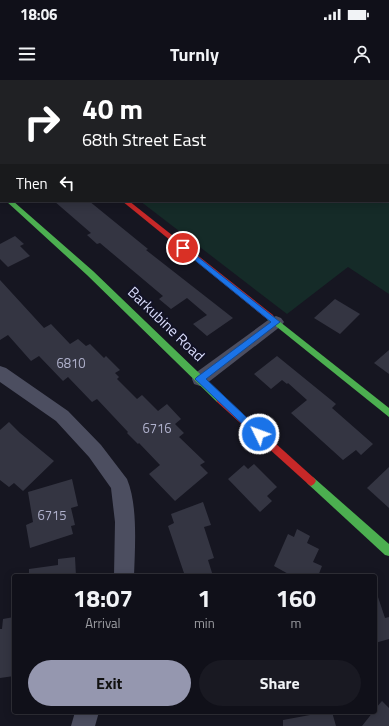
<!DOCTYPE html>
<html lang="en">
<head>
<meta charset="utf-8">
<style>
  :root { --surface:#101019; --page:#191922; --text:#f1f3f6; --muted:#9c9da2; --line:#303038; --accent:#9597af }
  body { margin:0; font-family:"Titillium Web",sans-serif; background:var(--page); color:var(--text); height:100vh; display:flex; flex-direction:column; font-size:15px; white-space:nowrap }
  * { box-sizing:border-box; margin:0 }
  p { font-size:13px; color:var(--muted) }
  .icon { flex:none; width:22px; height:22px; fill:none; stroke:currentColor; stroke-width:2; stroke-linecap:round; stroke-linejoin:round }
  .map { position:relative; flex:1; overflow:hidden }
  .sheet { position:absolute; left:12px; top:494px; width:365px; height:140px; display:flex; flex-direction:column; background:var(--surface); border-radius:4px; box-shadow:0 2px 10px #0003,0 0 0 1px var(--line) }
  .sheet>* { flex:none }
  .top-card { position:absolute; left:0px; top:0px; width:389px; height:122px; box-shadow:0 2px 10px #0003,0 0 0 1px var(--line); background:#202124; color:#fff; overflow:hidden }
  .pin { position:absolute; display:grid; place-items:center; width:34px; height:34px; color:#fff; margin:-17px; border:2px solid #fff; border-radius:50%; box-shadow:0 1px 4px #0007 }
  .me { position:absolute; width:44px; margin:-22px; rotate:312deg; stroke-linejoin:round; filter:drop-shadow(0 0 3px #0008) }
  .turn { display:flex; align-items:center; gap:14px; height:84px; padding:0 16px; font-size:18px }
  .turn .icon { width:52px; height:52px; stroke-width:2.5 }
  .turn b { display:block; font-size:28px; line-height:34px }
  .then { display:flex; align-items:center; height:38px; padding:0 16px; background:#0003; gap:8px; font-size:15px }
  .eta { display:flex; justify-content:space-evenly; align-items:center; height:68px; text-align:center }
  .eta b { font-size:24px; font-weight:700; line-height:28px }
  .button { display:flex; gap:8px; margin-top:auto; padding:8px 16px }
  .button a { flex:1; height:46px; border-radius:24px; background:var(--accent); color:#111; font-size:16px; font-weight:700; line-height:46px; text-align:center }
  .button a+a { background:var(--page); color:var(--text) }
  .status { display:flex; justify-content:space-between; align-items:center; height:28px; padding:0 20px; background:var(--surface); direction:ltr }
  .status svg { height:11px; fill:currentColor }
  header { display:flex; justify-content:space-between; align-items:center; height:52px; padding:0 16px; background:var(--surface); font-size:18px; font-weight:700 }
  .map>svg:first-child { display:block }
  .green { fill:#152b28 }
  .building { fill:#343542 }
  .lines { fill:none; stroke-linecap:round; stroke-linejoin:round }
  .path { stroke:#4c5c63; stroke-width:1.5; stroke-dasharray:1.5 2; stroke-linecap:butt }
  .lane { fill:#4c4e60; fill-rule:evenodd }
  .street { fill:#4c4e60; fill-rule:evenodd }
  .fast { fill:#4caf50; fill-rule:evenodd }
  .jam { fill:#c62828; fill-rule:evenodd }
  .route { fill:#1a73e8; stroke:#114b97 }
  .labels { text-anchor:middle; stroke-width:4; stroke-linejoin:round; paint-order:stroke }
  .number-label { font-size:13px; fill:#b0b2cd }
  .street-label { font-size:15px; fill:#d9dcfb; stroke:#121225 }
</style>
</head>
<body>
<div class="status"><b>18:06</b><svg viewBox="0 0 49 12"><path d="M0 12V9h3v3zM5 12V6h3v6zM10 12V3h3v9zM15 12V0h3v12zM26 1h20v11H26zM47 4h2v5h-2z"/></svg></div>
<header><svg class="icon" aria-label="menu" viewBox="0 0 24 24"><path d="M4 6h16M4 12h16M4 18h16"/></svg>Turnly<svg class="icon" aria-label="person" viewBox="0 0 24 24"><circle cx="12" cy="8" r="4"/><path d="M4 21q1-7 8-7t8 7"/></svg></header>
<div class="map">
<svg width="389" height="646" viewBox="0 0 389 646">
  <rect width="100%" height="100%" fill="#161621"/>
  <path class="green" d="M0,0H389V214L348,187L287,234L140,121H388V1H1V36Z"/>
  <g class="building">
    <path d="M54,121H89L148,169L146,170L233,238L207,256L193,244L207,235L187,218L171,229L159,219L163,216L100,163L97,164L87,155L91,153Z"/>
    <path d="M15,156L24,164L20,166L30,176L8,187L0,179V164Z"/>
    <path d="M0,200L44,248L51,244L70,264L78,259L86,266L90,264L104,278L106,276L120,290L115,293L119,297L117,299L137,319L142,315L158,331L167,324L181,339L175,344L184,353L179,357L205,382L200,385L208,393L175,421L149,394L160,385L139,363L138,364L127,353L128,352L97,319L92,322L68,297L63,301L39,276L31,281L8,255L0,260Z"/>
    <path d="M335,219L360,234L340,254L314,238Z"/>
    <path d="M389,270V294L374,283Z"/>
    <path d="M277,276L336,324L332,328L373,364L361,375L356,370L343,380L291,333L307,320L288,303L287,304L282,300L271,309L254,294Z"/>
    <path d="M9,342L20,353L54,381L23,411L14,403L9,407L0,400V350Z"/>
    <path d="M254,384L277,407L267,416L272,421L260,432L228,399L244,385L248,389Z"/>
    <path d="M389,387V428L367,408Z"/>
    <path d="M72,399L78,426L71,428L75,445L71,446L73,454L30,468L26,445L33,442L28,412Z"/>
    <path d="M203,422L211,445L204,447L214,478L208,480L213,496H185L168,446L174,443L171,434Z"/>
    <path d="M297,449L310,456L307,463L319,469L313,482L322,486L318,496H292L274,486L288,454L294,457Z"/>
    <path d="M75,477L76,496H29V489L58,485V479Z"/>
    <path d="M377,514L385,538L389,537V559L375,563V515Z"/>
    <path d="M14,537V596L0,598V549H2L3,539Z"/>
    <path d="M382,621L389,628V646H362L373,632H375V629Z"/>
    <path d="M326,632H332L336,646H283V640Z"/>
  </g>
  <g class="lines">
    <path class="path" d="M167,0L176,1"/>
    <rect class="lane" x="0" y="22" width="1" height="4"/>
    <g class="street">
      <rect x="0" y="109" width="1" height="9"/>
      <path d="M276,236L281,238L284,242L281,246L206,304L200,306L194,304L192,299L194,294L271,238Z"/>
      <path d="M0,286L6,288L68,331L101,365L127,399C138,425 135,467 134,496H114L115,442L111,408L89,377L56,341L0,302Z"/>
      <path d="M75,632H99L95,646H71Z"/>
    </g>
    <g class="fast">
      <path d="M6,121H13L93,191L223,316L224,319L223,322H217L87,195Z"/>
      <path d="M270,234L389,328V337L267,239L266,237L267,235Z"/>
      <path d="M311,396L314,398L389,464V476L385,475L308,404L306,401L308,398Z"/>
    </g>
    <g class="jam">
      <path d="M122,121H129L273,235L274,237L273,239H267Z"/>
      <path d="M220,315L223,316L314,398L316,401L314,404L311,406L308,404L217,322L216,319L217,316Z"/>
    </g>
  </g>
  <path class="route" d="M183,165L280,242L206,299L262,352L264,354L262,357L259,359L256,357L195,299L197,297L271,242L181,169V166Z"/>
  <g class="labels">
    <g class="number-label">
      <text x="71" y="288">6810</text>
      <text x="157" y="353">6716</text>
      <text x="52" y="440">6715</text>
    </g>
    <g class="street-label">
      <text transform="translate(166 244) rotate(44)" y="5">Barkubine Road</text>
    </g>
  </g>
</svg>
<div class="pin" style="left:183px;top:168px;background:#d93025"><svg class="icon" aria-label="arrive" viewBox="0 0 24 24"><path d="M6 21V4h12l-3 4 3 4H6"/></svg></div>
<svg class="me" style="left:259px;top:354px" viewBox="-20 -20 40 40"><circle r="17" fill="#1a73e8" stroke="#fff" stroke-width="3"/><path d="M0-11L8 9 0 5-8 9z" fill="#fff"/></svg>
<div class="top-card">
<div class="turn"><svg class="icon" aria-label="right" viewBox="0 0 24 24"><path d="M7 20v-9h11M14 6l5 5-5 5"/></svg><div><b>40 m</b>68th Street East</div></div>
<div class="then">Then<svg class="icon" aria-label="left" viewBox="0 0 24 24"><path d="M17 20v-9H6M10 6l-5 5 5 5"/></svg></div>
</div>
<section class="sheet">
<div class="eta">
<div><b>18:07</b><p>Arrival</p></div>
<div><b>1</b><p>min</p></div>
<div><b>160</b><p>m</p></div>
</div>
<div class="button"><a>Exit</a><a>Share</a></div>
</section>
</div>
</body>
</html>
